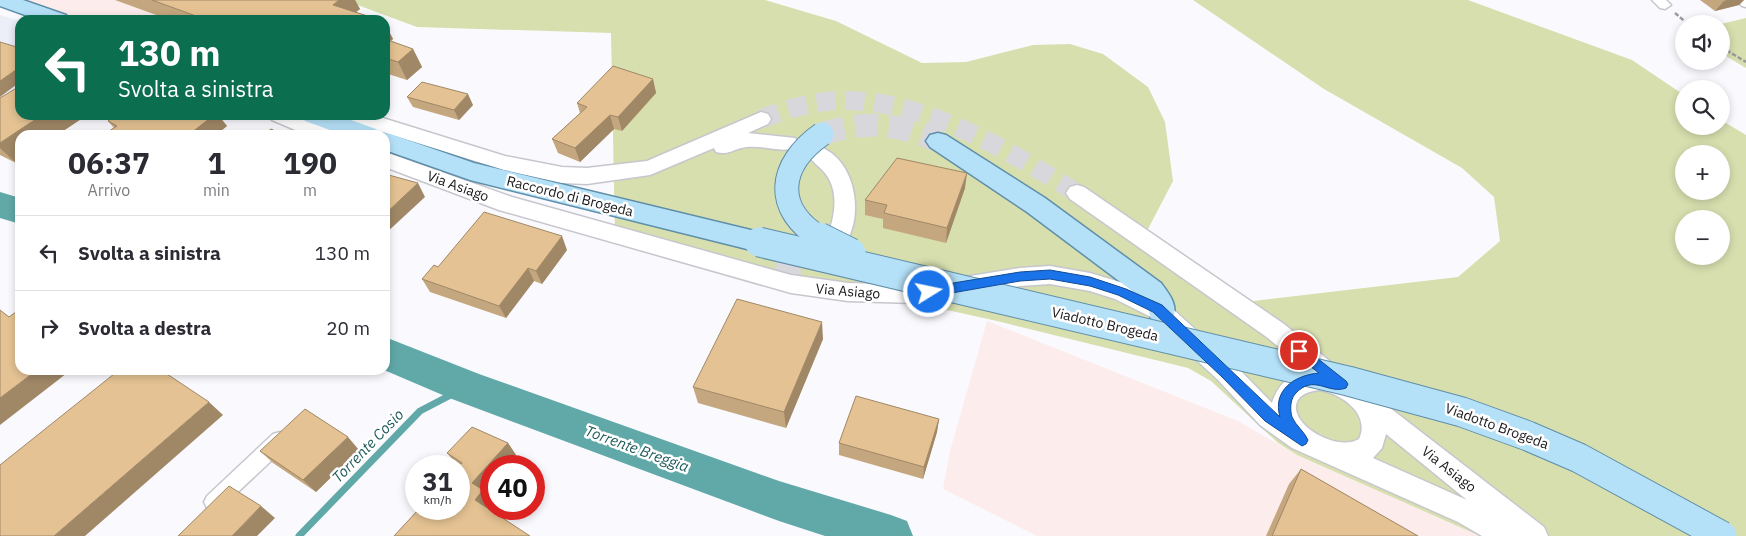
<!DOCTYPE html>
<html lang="it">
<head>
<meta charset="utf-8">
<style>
  :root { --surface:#fff; --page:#f2f2f3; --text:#2b2b33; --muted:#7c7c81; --line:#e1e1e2 }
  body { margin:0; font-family:"IBM Plex Sans",sans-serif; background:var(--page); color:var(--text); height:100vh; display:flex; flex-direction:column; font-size:19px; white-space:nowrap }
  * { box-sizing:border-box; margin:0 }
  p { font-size:16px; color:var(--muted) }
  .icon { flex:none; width:28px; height:28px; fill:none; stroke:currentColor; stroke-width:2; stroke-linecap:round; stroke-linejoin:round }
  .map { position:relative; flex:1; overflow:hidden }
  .side { position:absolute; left:15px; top:130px; width:375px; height:245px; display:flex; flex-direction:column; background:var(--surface); border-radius:15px; box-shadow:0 2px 8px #0003 }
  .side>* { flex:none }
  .hud { position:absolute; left:15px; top:15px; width:375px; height:105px; border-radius:15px; box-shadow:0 2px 8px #0003; background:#0b6e4f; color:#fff; overflow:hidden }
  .fabs { position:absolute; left:1675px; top:15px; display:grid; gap:10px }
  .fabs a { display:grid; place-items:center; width:55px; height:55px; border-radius:50%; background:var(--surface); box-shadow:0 2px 8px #0003; font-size:25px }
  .speed { position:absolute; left:405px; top:455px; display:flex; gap:10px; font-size:25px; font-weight:700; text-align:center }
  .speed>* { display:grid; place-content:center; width:65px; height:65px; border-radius:50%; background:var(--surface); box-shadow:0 2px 8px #0003; line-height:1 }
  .speed small { font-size:12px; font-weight:400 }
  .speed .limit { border:8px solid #d22; background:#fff; color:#111 }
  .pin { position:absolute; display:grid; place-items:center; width:42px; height:42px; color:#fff; margin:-21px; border:2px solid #fff; border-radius:50%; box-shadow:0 1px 5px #0007 }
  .me { position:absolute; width:55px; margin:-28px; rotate:80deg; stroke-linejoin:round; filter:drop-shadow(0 0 4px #0008) }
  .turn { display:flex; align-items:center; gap:18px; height:105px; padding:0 20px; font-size:22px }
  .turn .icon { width:65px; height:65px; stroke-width:2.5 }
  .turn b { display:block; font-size:35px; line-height:42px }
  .eta { display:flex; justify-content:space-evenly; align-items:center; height:85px; text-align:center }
  .eta b { font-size:30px; font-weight:700; line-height:35px }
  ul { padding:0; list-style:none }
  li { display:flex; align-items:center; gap:15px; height:75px; padding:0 20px; border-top:1px solid var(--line) }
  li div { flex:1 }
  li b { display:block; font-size:19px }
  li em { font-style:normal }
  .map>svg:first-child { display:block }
  .commercial { fill:#fdecec }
  .built { fill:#eceef8 }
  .green { fill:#d7dfaf; fill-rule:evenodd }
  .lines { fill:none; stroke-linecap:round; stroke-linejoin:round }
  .stream { stroke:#61a9a9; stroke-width:7 }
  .river { fill:#61a9a9; fill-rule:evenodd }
  .secondary-tunnel-far1 { stroke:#d8d8dc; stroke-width:19; stroke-dasharray:19 10; stroke-linecap:butt }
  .secondary-tunnel { stroke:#d8d8dc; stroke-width:24; stroke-dasharray:24 12; stroke-linecap:butt }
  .primary-tunnel { stroke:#d8d8dc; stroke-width:23; stroke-dasharray:23 11; stroke-linecap:butt }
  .street-casing { stroke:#c6c7cd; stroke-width:3 }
  .secondary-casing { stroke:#c6c7cd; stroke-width:3 }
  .primary-casing { stroke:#5f8ea8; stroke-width:3 }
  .path { stroke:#9b9b9e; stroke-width:2.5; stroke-dasharray:4.5 2; stroke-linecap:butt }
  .street { fill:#fff; fill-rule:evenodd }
  .secondary { fill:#fff; fill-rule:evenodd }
  .primary { fill:#b5e1f8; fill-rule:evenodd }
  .primary-bridge-far1-casing { stroke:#5f8ea8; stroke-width:25; stroke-linecap:butt }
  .primary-bridge-casing { stroke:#5f8ea8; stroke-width:31; stroke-linecap:butt }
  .primary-bridge-far1 { stroke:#b5e1f8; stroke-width:23 }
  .primary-bridge { stroke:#b5e1f8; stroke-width:29 }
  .wall { fill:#c4a77e }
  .shaded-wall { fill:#a08867 }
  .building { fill:#e4c293; stroke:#a08867 }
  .route { fill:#1a73e8; stroke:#114b97 }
  .labels { text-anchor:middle; stroke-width:5; stroke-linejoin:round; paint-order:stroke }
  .street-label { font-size:14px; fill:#19191c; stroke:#fff }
  .water-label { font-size:15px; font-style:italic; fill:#1d5a5a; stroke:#fff }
</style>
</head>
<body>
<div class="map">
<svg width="1746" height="536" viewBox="0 0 1746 536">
  <rect width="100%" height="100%" fill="#fafafe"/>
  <g class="commercial">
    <path d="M3,0H268L239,20H59Z"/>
    <path d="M987,321L1238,421L1297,455L1480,536H1037L943,489L950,451Z"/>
  </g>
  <path class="built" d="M0,15L20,21V96L0,109Z"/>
  <g class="green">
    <path d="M344,0H765L836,21L922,63L966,62L1033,45L1070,44L1103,54L1148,87L1165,122L1173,181L1147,231L1253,301L1458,277L1500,241L1494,197L1462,168L1324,89L1193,0H1468L1632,60L1684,95V126H1721V120L1746,135V536H1480L1297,455L1278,443L1211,381L1188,368L997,321L615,237L611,33L417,27ZM1684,154H1721V191H1684ZM1684,219H1721V256H1684Z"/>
    <path d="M1746,18V68L1721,53V24Z"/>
  </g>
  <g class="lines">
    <path class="stream" d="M299,536L420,411L466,387"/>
    <g class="river">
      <path d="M0,192L20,198V224L0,218Z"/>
      <path d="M385,337L479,374L779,481L891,515L907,521L913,536H825L779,521L452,399L384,370Z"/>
    </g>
    <path class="secondary-tunnel-far1" d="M761,119C784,110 807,103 831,101C918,95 1006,149 1077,193"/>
    <path class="secondary-tunnel" d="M776,269L801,264L824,253"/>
    <path class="primary-tunnel" d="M822,134C863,120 899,123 938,141"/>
    <g class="street-casing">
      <g id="street">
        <path d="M1652,0H1666L1671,5L1665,9L1660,8Z"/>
        <path d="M1736,0H1746V7L1742,6Z"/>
        <path d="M280,432L287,434L289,440L287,446L221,508L214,511L207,508L204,502L207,496L273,434Z"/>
      </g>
    </g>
    <g class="secondary-casing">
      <g id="secondary">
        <path d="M761,112L768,114L771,119L768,124L748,133L795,138L798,143L795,148C779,153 763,145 747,147C735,148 728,156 716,152L714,148L650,175L587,184L562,183L504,170L344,120L341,115H373L505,156L562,167L587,168L647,161Z"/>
        <path d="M269,115H297L333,130L336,135H307L272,120Z"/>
        <path d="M817,146C853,156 864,209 848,239L840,241L832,239L829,233C835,213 839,191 825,173C819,166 811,161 807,153L810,148Z"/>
        <path d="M385,152L512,197L791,275L848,283L915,285L1020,268L1050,266L1090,273L1130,285L1165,302L1236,366L1272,403C1278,384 1288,376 1307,371L1268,338L1070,199L1066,193L1070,187L1077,185L1084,187L1284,324L1338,368C1343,378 1362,382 1372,394L1544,527L1548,536H1482L1458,522L1292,448L1260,425L1218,380L1149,316L1115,299L1090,291L1050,284L1020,286L915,303L848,301L791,293L499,210L385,167ZM1319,390C1340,393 1371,413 1359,439C1336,453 1285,422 1298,400C1302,393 1312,391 1319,390ZM1386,434L1467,500L1373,458L1382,448Z"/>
      </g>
    </g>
    <g class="primary-casing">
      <g id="primary">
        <path d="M0,0H23L66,15L69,20H39L0,6Z"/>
        <path d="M302,115H337L376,129L379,134L385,133L393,135L474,163L759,232L768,235L772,242L768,249L759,252L470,180L385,150V135H344L305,121Z"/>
        <path d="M938,133L946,135L1045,198L1161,283C1170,295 1179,306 1172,321L1162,324L1152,321L1147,305L1143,299L1027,212L930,147L926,141L930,135Z"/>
      </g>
    </g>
    <g class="path">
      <path d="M1675,13L1688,24"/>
      <path d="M1721,47L1746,62"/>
    </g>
    <use href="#street" class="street"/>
    <use href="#secondary" class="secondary"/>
    <use href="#primary" class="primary"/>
    <g class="primary-bridge-far1-casing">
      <path id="primary-bridge-far1" d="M822,239C772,209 778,165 822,134"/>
    </g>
    <g class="primary-bridge-casing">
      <g id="primary-bridge">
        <path d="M819,237L851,253"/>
        <path d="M759,242L1348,381L1462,412L1528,436L1579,458L1722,536"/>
      </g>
    </g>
    <use href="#primary-bridge-far1" class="primary-bridge-far1"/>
    <use href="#primary-bridge" class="primary-bridge"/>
  </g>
  <g class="wall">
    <path d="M115,0H355L360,9L356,12L380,20H170Z"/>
    <path d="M1700,0H1744L1739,5L1715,11Z"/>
    <path d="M385,24L393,39L390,41L413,49L422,67L407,80L385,73Z"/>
    <path d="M653,79L656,93L622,131L614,129L580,162L558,153L552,139L580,113L577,103Z"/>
    <path d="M407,97L473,105L459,120L413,107Z"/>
    <path d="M0,98L20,115H87L16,163L0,155Z"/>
    <path d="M117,115H218L227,126L216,135H103L114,128L108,121Z"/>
    <path d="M965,188L946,243L883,228V219L865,215V200Z"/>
    <path d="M567,250L542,284L534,281L506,318L430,292L422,279L438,267Z"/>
    <path d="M823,339L786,428L698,403L693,387Z"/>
    <path d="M939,419L937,432L923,479L839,455V443Z"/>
    <path d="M508,443L516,455L491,466V483L484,491L491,501L487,508L394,536L459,466L457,465L447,453Z"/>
    <path d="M359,450L316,492L273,463L260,451Z"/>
    <path d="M1301,469L1418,536H1266L1289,484Z"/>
  </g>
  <g class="shaded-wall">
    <path d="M339,0H355L360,9L346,20L333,5Z"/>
    <path d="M1727,0H1744L1739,5L1715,11L1724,1Z"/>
    <path d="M385,24L393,39L385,46Z"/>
    <path d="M413,49L422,67L407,80L398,62Z"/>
    <path d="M20,67V82L0,97V81Z"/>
    <path d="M653,79L656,93L622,131L618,117Z"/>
    <path d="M468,94L473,105L459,120L454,110Z"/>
    <path d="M42,115H87L57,135H20V160L16,163L0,148V143Z"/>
    <path d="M214,115H218L227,126L216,135H192L191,133Z"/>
    <path d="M610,115L614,129L580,162L575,148Z"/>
    <path d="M967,173L965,188L946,243L947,228Z"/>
    <path d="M418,183L425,197L385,234V214Z"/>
    <path d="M562,236L567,250L542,284L536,271Z"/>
    <path d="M528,268L534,281L506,318L499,306Z"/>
    <path d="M822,322L823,339L786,428L784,412Z"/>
    <path d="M37,370H71L0,425V398Z"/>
    <path d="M209,402L223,415L85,536H54Z"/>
    <path d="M939,419L937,432L923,479L924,467Z"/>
    <path d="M348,437L359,450L316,492L303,480Z"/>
    <path d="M508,443L516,455L506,466H491V483L484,491L491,502L484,511L475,500L472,483Z"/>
    <path d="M261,506L275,518L257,536H232Z"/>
  </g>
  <g class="building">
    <path d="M152,0H339L333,5L380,20H207Z"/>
    <path d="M385,39L413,49L398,62L385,58Z"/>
    <path d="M0,42L20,48V67L0,81Z"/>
    <path d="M613,66L653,79L618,117L610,115L575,148L552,139L587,107L577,103Z"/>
    <path d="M422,82L468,94L454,110L407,97Z"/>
    <path d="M20,86V115H42L0,143V98Z"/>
    <path d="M117,115H214L191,133L194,135H103L117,126L108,121Z"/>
    <path d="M271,129L283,135H263Z"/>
    <path d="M897,158L967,173L947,228L884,213L887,205L865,200Z"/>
    <path d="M385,174L418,183L385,214Z"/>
    <path d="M484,212L562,236L536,271L528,268L499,306L422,279L434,265L438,267Z"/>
    <path d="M737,299L822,322L784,412L693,387Z"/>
    <path d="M20,309V370H37L0,398V310L9,317Z"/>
    <path d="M119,370H161L209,402L54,536H0V465Z"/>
    <path d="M856,396L939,419L924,467L839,443Z"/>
    <path d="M305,409L348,437L303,480L260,451Z"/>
    <path d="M472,427L508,443L472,483L483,490L475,500L530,536H394L419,509H459L458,466L462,463L447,453Z"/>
    <path d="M1301,469L1418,536H1272Z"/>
    <path d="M229,486L261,506L232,536H178Z"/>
  </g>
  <path class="route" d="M1050,270L1090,277L1126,289L1162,305L1280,417C1272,390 1295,375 1319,373L1294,354L1293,351L1294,347H1303L1346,381L1348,384L1346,388C1328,395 1314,373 1295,394C1290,400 1290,410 1292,417C1296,426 1304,431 1308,440L1306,444L1302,446L1265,421L1222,377L1153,312L1118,295L1090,286L1050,279L1020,281L929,297L925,295L923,292L925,289L929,287L1020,272Z"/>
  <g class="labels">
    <g class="street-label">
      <text transform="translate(458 186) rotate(20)" y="5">Via Asiago</text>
      <text transform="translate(570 196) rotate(14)" y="5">Raccordo di Brogeda</text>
      <text transform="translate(848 291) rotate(5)" y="5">Via Asiago</text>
      <text transform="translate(1105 324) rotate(13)" y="5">Viadotto Brogeda</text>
      <text transform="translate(1497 426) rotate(20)" y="5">Viadotto Brogeda</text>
      <text transform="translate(1449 469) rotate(38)" y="5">Via Asiago</text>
    </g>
    <g class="water-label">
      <text transform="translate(368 446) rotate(-46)" y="5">Torrente Cosio</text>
      <text transform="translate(637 449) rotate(20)" y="5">Torrente Breggia</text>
    </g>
  </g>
</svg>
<div class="fabs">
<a><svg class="icon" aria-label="sound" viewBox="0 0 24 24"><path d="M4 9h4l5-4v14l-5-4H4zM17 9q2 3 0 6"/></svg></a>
<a><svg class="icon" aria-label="search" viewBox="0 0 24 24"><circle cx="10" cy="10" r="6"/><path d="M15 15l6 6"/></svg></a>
<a>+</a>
<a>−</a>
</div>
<div class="speed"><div>31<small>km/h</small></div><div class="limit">40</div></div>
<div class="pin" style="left:1299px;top:351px;background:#d93025"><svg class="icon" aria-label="arrive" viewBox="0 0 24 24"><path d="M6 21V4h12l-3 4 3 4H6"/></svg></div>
<svg class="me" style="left:929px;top:292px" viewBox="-20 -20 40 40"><circle r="17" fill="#1a73e8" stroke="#fff" stroke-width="3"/><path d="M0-11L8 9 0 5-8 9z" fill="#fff"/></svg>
<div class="hud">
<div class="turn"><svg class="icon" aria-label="left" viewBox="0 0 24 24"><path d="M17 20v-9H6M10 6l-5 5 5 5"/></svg><div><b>130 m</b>Svolta a sinistra</div></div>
</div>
<section class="side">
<div class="eta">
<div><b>06:37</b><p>Arrivo</p></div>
<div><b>1</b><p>min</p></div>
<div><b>190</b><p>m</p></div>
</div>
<ul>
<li><svg class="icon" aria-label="left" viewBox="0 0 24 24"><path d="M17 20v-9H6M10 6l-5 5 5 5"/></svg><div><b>Svolta a sinistra</b></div><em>130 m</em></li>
<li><svg class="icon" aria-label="right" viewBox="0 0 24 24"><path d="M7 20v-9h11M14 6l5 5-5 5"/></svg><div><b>Svolta a destra</b></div><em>20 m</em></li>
</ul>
</section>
</div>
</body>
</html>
